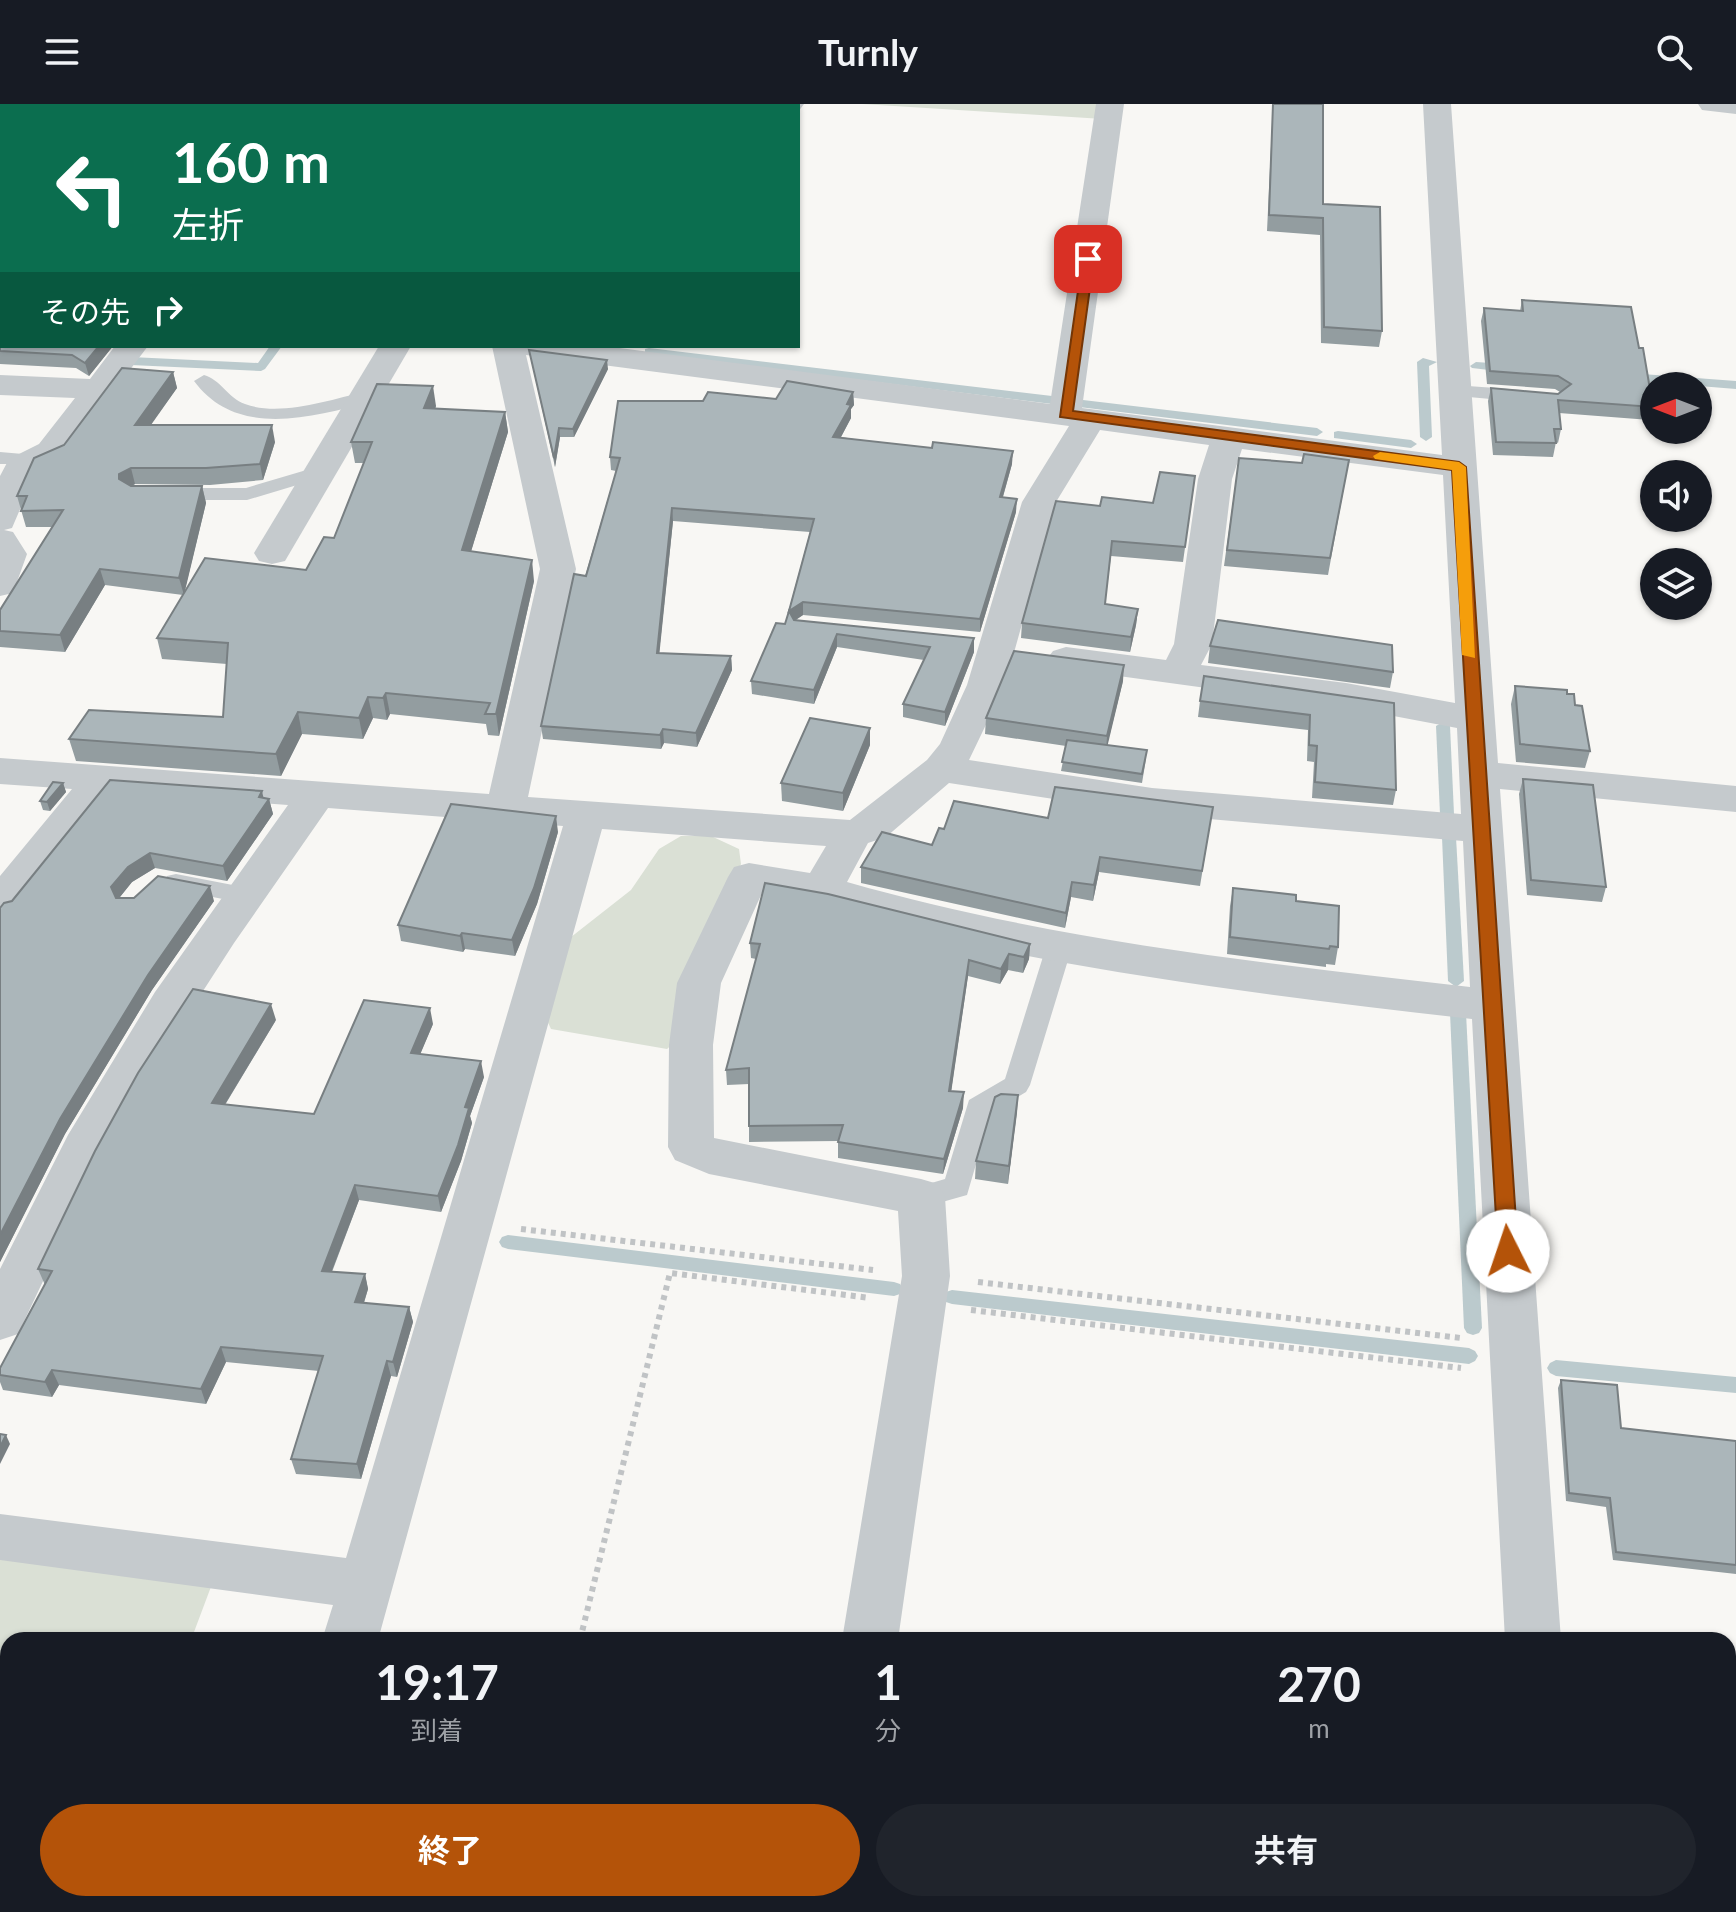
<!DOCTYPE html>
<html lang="ja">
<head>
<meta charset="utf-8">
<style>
  :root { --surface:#171b24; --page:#20242c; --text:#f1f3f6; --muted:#9ea1a6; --accent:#b45309 }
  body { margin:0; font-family:Lato,"Noto Sans JP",sans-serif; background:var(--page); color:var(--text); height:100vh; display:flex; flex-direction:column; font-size:30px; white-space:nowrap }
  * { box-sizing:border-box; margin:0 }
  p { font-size:26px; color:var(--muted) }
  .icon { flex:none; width:44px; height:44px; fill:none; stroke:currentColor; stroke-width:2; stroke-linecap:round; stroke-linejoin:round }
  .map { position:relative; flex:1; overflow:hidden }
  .details { position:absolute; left:0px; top:1528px; width:1736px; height:280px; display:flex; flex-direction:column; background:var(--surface); border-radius:24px 24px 0 0; box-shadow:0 2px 6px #0004 }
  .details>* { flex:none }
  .banner { position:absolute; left:0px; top:0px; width:800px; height:244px; box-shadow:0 2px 6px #0004; background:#0b6e4f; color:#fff; overflow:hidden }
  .needle { width:52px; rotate:270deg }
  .fabs { position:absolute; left:1640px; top:268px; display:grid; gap:16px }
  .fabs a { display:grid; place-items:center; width:72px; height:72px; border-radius:50%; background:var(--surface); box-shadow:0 2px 6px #0004; font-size:40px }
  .pin { position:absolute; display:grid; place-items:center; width:68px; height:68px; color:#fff; margin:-34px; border-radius:16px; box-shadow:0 4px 12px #0006 }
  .me { position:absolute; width:88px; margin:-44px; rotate:356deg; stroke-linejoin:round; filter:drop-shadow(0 0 6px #0008) }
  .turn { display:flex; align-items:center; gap:28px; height:168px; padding:0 40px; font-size:36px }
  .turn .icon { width:104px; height:104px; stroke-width:2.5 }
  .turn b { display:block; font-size:56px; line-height:68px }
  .then { display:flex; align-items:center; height:76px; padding:0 40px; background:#0003; gap:16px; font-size:30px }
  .eta { display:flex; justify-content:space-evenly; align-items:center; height:136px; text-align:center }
  .eta b { font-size:48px; font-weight:700; line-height:56px }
  .primary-button { display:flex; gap:16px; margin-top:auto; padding:16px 40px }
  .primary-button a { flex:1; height:92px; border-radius:48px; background:var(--accent); color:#fff; font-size:32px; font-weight:700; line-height:92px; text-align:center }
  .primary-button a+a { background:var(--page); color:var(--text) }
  header { display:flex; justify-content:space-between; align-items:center; height:104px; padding:0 40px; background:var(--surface); font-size:36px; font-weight:700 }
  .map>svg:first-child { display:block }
  .green { fill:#dae0d5 }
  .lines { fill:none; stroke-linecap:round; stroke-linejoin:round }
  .stream { fill:#bbcacd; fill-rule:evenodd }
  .path { stroke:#c0c3c5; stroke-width:6; stroke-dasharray:5 5; stroke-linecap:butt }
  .lane { fill:#c5cacd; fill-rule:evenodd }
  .street { fill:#c5cacd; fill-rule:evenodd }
  .wall { fill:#939da0 }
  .shaded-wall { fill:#787f82 }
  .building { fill:#abb6ba; stroke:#787f82; stroke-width:2 }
  .route { fill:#b45309; stroke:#753606; stroke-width:2 }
  .slow { fill:#f59e0b }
</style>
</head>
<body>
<header><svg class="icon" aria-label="menu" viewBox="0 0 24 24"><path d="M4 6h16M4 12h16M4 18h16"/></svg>Turnly<svg class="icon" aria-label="search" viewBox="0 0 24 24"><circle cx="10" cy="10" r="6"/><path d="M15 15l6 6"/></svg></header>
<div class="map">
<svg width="1736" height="1808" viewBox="0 0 1736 1808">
  <rect width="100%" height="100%" fill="#f8f7f4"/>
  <g class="green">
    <path d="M862,0H1106L1103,15Z"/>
    <path d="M681,732H711L739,745L741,760L680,896V933L667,945L551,925L545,912L566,837L631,786L659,745Z"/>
    <path d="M0,1452L212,1480L191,1536H8V1765L0,1764Z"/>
  </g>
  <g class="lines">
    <g class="stream">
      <rect x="0" y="153" width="2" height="6"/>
      <path d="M270,242H282L265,265L261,267L131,261L125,257L131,253L258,259Z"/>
      <path d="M600,242H616L610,245Z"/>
      <path d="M649,244L1052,292L1058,296L1052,300L645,249V245Z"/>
      <path d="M1423,254L1437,258L1429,262L1432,333L1426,337L1420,333L1417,258Z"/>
      <path d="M1476,258L1506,260L1512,264L1506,268L1472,264L1470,262Z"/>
      <path d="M1629,269L1736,277V285L1625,276V270Z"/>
      <path d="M1083,296L1317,324L1323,328L1317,332L1079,303V297Z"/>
      <path d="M1338,327L1411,336L1417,340L1411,344L1334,334V328Z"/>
      <path d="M1443,618L1450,622L1454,710L1447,715L1440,710L1436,622Z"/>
      <path d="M1449,728L1456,733L1464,877L1456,883L1448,877L1442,733Z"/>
      <path d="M1458,903L1466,909L1482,1224L1479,1229L1473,1231L1467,1229L1464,1224L1450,909Z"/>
      <path d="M508,1131L894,1178L900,1180L903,1185L900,1190L894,1192L508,1145L502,1143L499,1138L502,1133Z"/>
      <path d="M952,1186L1469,1244L1475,1247L1478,1252L1475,1257L1469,1260L952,1200L946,1198L943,1193L946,1188Z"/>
      <path d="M1556,1256L1736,1273V1289L1556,1272L1550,1269L1547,1264L1550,1259Z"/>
    </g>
    <g class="path">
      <path d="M521,1125L873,1166"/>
      <path d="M978,1178L1461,1234"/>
      <path d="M971,1206L1461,1264"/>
      <path d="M580,1536L670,1169L870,1194"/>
      <path d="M513,1808L515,1800"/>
    </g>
    <g class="lane">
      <path d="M204,271C220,275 228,294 245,300C280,313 329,296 364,288L374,294L371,298C311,313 237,335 194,277Z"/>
      <path d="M1454,281L1523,286L1533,292L1523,298L1447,291L1444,287Z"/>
      <path d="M0,348L23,350L31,362L21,368L10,360H0Z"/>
      <path d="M320,362L330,368L327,372L247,396H171L161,390L171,384H246Z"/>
      <path d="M176,770L243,783L252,785L255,791L252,797L243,799L167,784L164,778L167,772Z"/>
      <path d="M1059,834L1068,837L1072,843L1030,981L1026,988L991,1009L967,1091L921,1104L911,1101L907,1093L911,1085L945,1075L969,996L1005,975L1046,843L1050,837Z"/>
    </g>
    <g class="street">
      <path d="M486,0H514L485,2Z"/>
      <path d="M776,0H804L798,8V2Z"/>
      <path d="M1096,0H1124L1082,304L1442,351L1423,0H1451L1498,659L1736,682V708L1500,685L1561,1536H1505L1472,915C1323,898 1175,880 1028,852C938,835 852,804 762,789L721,879L713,941L714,1034L921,1075L938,1080L945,1093L950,1172L898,1536H842L902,1172L898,1107L709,1070L675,1056L668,1043L669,941L677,879L728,773L734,763L749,759L810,769L826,742L602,725L378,1536H322L333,1501L0,1456V1410L346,1454L563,722L328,704L234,839L141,983L98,1061L18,1230L0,1236V1165L68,1031L155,888L288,701L113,688L15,810L0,814V772L72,685L0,680V654L489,690L540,465L492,242H604L1050,300ZM526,251L1069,322L1022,398L967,581L940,640L927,656L850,716L528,693L576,465ZM1100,326L1209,341L1198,375L1174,540L1166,556L1066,543L1053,547L1047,555L1053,563L1346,603L1457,624L1461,710L1152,684L969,656L1005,581L1056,398ZM1242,345L1443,371L1455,599L1346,579L1201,561L1212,540L1232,375ZM949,679L1152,710L1463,737L1470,883C1261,859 1050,836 847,778L868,739L886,733Z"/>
      <path d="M1698,0H1736V10L1702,6Z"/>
      <path d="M115,242H148L63,354L36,368L12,424L4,426L13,428L27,450L13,489L0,492V372L9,355L39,340L75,294L0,291V271L90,275Z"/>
      <path d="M379,242H411L285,457L272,460L259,457L254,449Z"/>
      <path d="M245,1800H305L302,1808H242Z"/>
      <path d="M800,1800H860L859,1808H799Z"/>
      <path d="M1520,1800H1580L1581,1808H1521Z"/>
    </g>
  </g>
  <g class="wall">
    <path d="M1273,0L1323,100L1382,227L1379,243L1321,239L1320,131L1267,127Z"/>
    <path d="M0,163L2,242H113L89,272L76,264L0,260Z"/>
    <path d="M1522,196L1639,244L1653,303L1650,316L1559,309L1561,325L1558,339L1556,338L1553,353L1493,351L1488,297L1491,284L1558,290L1560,288L1555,285L1487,280L1481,217L1484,204L1520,207Z"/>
    <path d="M529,246L608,265L574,333H560L555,363Z"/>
    <path d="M173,268L177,284L150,321L275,338L263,376L210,381L135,380L132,382H202L206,399L184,489L306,466L334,434L364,359H355L351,338L436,302L435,305L505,308L508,328L471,447L534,477L499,632L488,631L486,620L390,610L387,616L373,614L363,635L302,630L281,672L76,657L69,635L223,613L227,560L162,555L157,534L183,491L105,481L65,548L0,543V506L52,423H26L17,392L64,341Z"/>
    <path d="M853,288L854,301L851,305V314L841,333L1012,360L1003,393L1016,408L980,528L803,511L796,516L974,534V548L945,622L903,613V600L924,556L837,543L814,600L752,590L751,577L785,520L810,428L673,417L659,549L731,552L732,566L697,643L664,639L661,645L543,635L541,622L616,367L611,366L610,353L703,297L776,295Z"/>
    <path d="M1239,354L1302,359L1349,356L1328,471L1224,462Z"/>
    <path d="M1195,372L1183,458L1111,452L1105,500L1138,505L1136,521L1130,548L1021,534L1022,519L1100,402L1153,399Z"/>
    <path d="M1210,542L1393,568L1390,584L1208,559Z"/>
    <path d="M1123,577L1107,641L1146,655L1142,679L1061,667L1066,642L985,630L986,614Z"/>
    <path d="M1515,582L1567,590L1575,601L1590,647L1585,664L1516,658L1511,600Z"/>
    <path d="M1200,597L1394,599L1396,686L1393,701L1312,694L1314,658L1307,657L1308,626L1198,613Z"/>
    <path d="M870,624V641L843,707L782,697L781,679Z"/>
    <path d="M1523,675L1606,783L1602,798L1527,791L1519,690Z"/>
    <path d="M63,679L66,688L50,707L43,706L40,697Z"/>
    <path d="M264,694L269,695L273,710L227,777L155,764L132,778L119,794L214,797L152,886L65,1030L0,1158V804Z"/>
    <path d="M1213,703L1200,782L1099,768L1093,797L1071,793L1065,824L861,779V763L932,741L944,725L1048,714Z"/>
    <path d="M558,728L537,800L515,852L465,845L463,848L401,837L398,821Z"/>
    <path d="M1233,784L1296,797L1338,843L1335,861L1326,860V863L1227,850L1230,802Z"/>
    <path d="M750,839L1030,840L1029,855L1023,869L1008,866L1000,880L968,872L951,987L963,1004L943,1070L838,1054V1037L749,1038V980L727,981L726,966L756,855L751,854Z"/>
    <path d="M276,916L225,1001L314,1010L433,920L420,950L484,973L470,1012L472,1019L461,1057L441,1108L359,1096L332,1168L365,1170L368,1185L364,1199L409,1203L413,1218L397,1273L391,1272L361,1375L296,1370L291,1355L319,1267L226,1258L206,1300L59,1281L52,1293L3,1286L0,1278V1264L45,1181L38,1165Z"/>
    <path d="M1018,991L1008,1080L975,1075L976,1057Z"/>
    <path d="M1561,1276L1621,1324L1736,1337V1470L1613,1456L1606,1403L1566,1397L1558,1284Z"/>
  </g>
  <g class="shaded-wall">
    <path d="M99,242H113L89,272L85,259Z"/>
    <path d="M607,256L608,265L574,333L573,325Z"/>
    <path d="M173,268L177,284L139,338L135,321Z"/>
    <path d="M433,282L436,302L428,325L424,304Z"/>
    <path d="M853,288L854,301L851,305V314L834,346L833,333L847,300Z"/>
    <path d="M505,308L508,328L465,467L462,446Z"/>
    <path d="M272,321L275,338L263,376L260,360Z"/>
    <path d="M559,324L560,333L555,363L554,354Z"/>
    <path d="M1013,347L1012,360L999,406L1000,393Z"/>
    <path d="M131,364L135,380L123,386L119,375V370Z"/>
    <path d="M202,382L206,399L184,491L179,474Z"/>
    <path d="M1017,395L1016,408L980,528V515Z"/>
    <path d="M672,404L673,417L658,563L657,549Z"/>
    <path d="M532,456L534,477L499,632L496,610Z"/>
    <path d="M100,465L105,481L65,548L60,531Z"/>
    <path d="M803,498V511L789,520V507Z"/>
    <path d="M1138,505L1136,521L1130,548L1131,533Z"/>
    <path d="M837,530V543L814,600V586Z"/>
    <path d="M974,534V548L945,622V608Z"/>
    <path d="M731,552L732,566L697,643L696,629Z"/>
    <path d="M1124,561L1123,577L1106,648L1107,632Z"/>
    <path d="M386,589L390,610L387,616L383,594Z"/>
    <path d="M368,593L373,614L363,635L359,614Z"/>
    <path d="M298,608L302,630L281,672L276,650Z"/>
    <path d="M870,624V641L843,707V689Z"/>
    <path d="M663,625L664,639L661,645L660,631Z"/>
    <path d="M63,679L66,688L50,707L47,698Z"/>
    <path d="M262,687L265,701L269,695L273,710L227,777L223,762Z"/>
    <path d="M556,712L558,728L537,800L515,852L512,836Z"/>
    <path d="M150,749L155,764L132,778L116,798L111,783L128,763Z"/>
    <path d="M1100,753L1099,768L1093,797L1094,781Z"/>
    <path d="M1072,778L1071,793L1065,824L1066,809Z"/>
    <path d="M210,782L214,797L152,886L65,1030L0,1158V1131L60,1015L148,871Z"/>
    <path d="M462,829L465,845L463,848L460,832Z"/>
    <path d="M1030,840L1029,855L1023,869L1024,853Z"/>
    <path d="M1009,850L1008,866L1000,880L1001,865Z"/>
    <path d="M969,856L968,872L949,1003V987Z"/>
    <path d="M271,900L276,916L216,1015L212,999Z"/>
    <path d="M430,904L433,920L414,965L411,949Z"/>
    <path d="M481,957L484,973L470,1012L472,1019L461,1057L441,1108L438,1092L465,1003Z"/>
    <path d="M964,988L963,1004L943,1070L944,1055Z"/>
    <path d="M1018,991L1017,1009L1008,1080L1009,1062Z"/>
    <path d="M355,1081L359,1096L326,1182L322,1167Z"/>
    <path d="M365,1170L368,1185L359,1214L355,1198Z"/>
    <path d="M409,1203L413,1218L397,1273L393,1258Z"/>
    <path d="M221,1243L226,1258L206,1300L201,1285Z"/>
    <path d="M387,1257L391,1272L361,1375L357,1360Z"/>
    <path d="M52,1266L59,1281L52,1293L45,1278Z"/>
    <path d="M6,1331L10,1340L0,1360V1343Z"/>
  </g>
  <g class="building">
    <path d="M59,0H408L407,2H57Z"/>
    <rect x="522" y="0" width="232" height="2"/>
    <path d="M1273,0H1323V100L1380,103L1382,227L1324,223L1323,114L1269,111Z"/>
    <path d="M1,162L2,242H99L85,259L72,251L0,247V163Z"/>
    <path d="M1522,196L1631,203L1639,244H1643L1653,303L1558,296L1561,325H1554L1556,339L1496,338L1491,284L1558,290L1571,280L1558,272L1490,267L1484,204L1523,207Z"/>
    <path d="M529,246L607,256L573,325L559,324L554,354Z"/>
    <path d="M122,264L173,268L135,321H272L260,360L206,364H131L119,370V375L131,382H202L179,474L100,465L60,531L0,527V506L63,406L21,407L27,392H17L34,354L64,341Z"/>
    <path d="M787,277L853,288L847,300L851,301L833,333L932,344L933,338L1013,347L1000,393L1017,395L980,515L803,498L789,507L814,415L672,404L657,549L731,552L696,629L663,625L660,631L541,622L574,470L586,472L620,354L610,353L618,297H703L708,288L776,295Z"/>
    <path d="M377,280L433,282L424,304L505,308L462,446L532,456L496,610H485L490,599L386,589L383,594L368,593L359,614L298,608L276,650L69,635L89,606L223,613L228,539L157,534L205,454L306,466L324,433L334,434L372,338H351Z"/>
    <path d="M1304,350L1349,356L1330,454L1227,446L1239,354L1302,359Z"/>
    <path d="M1160,368L1195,372L1185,443L1112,437L1105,500L1138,505L1131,533L1022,519L1056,397L1100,402L1102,393L1153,399Z"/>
    <path d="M789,507L794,516L974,534L945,608L903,600L930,543L837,530L814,586L751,577L776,519L785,520Z"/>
    <path d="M1218,516L1392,541L1393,568L1210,542Z"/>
    <path d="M1014,547L1124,561L1107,632L986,614Z"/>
    <path d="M1204,572L1394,599L1396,686L1315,678L1317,642L1309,641L1310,611L1200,597Z"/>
    <path d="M1515,582L1567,586V590H1574L1575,601L1582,602L1590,647L1520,640Z"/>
    <path d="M810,614L870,624L843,689L781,679Z"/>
    <path d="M1067,636L1147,646L1142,670L1062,658Z"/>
    <path d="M1523,675L1593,681L1606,783L1531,776Z"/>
    <path d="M110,676L262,687L259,693L269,695L223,762L150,749L128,763L111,783L116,794H134L158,772L210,782L148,871L60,1015L0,1131V804L4,799L12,797Z"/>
    <path d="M53,678L63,679L47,698L40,697Z"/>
    <path d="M1055,683L1213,703L1202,767L1100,753L1094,781L1072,778L1066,809L861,763L882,728L932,741L939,724L944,725L954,697L1048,714Z"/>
    <path d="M451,700L556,712L534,784L512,836L462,829L460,832L398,821Z"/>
    <path d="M765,779L828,790L1030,840L1024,853L1009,850L1001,865L969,856L949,987L964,988L944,1055L838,1038L843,1021L749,1022V964L726,966L760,840L750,839Z"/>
    <path d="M1233,784L1296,791V797L1339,802L1338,843L1330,842L1329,845L1230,833Z"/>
    <path d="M193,885L271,900L212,999L314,1010L364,896L430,904L411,949L481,957L465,1003L469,1004L458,1041L438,1092L355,1081L322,1167L365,1170L355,1198L409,1203L393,1258L387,1257L357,1360L291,1355L323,1252L221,1243L201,1285L52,1266L45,1278L0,1271V1264L52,1167L38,1165L95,1047L138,969Z"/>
    <path d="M1001,990L1018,991L1009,1062L976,1057L995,993Z"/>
    <path d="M1561,1276L1617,1281L1621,1324L1736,1337V1461L1616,1448L1610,1394L1569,1389Z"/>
    <path d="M0,1330L6,1331L0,1343Z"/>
  </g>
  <path class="route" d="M1083,152L1094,155L1073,307L1459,358L1466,363L1518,1147L1515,1153H1501L1498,1147L1452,366L1060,313Z"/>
  <path class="slow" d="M1380,348L1459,358L1466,363L1475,554L1462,551L1452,366L1375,355L1373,352Z"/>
</svg>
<div class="fabs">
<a><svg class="needle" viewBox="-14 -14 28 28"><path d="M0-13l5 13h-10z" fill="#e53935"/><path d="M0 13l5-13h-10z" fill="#9ea1a6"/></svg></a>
<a><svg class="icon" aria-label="sound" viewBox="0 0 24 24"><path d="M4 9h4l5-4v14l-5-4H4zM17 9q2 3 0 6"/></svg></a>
<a><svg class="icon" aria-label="layers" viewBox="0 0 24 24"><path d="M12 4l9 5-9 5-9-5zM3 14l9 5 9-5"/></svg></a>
</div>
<div class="pin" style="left:1088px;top:155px;background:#d93025"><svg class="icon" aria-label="arrive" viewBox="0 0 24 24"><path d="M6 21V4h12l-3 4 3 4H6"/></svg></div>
<svg class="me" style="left:1508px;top:1147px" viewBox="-20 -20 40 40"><circle r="19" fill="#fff"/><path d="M0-13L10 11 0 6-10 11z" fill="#b45309"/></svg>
<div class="banner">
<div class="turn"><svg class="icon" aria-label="left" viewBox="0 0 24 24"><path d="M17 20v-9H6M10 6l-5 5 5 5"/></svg><div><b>160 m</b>左折</div></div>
<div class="then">その先<svg class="icon" aria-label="right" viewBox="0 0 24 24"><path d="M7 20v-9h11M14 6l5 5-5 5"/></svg></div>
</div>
<section class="details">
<div class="eta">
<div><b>19:17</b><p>到着</p></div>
<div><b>1</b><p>分</p></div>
<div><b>270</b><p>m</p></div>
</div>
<div class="primary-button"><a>終了</a><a>共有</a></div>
</section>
</div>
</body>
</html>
